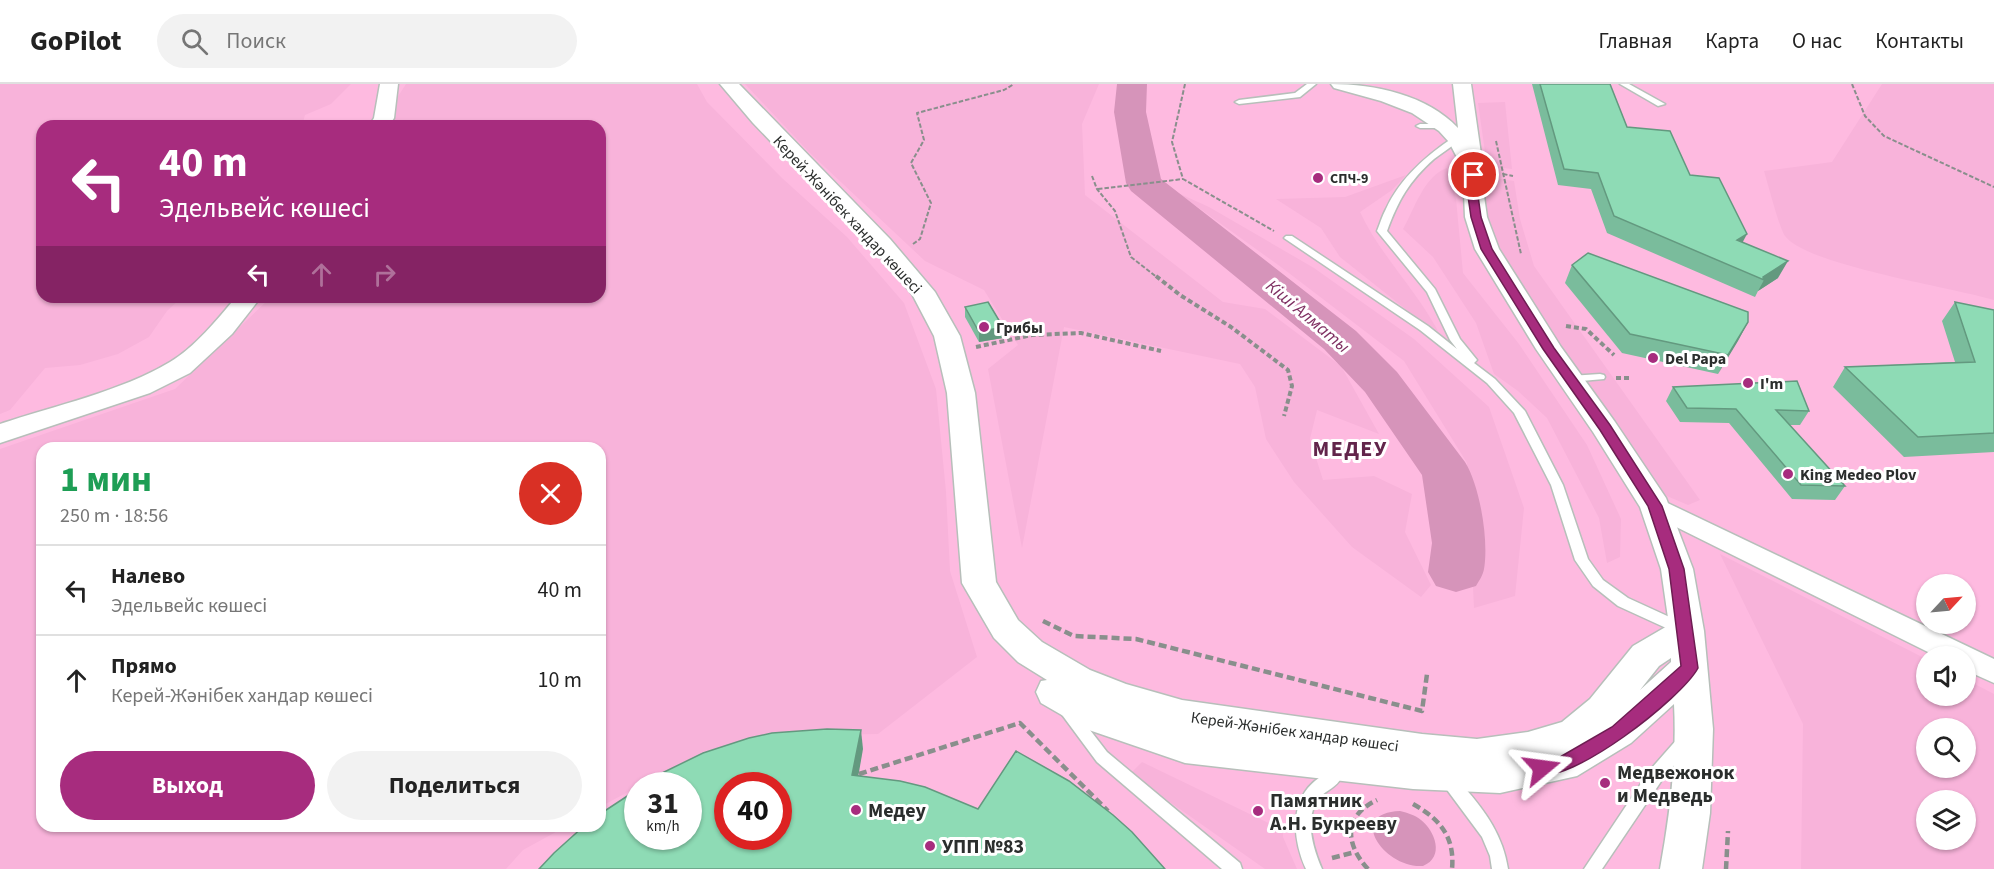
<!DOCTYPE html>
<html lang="ru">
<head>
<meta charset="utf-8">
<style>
  :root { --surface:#fff; --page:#f2f2f2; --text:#222; --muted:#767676; --line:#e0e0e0; --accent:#a72c7e }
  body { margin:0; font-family:"Source Sans 3",sans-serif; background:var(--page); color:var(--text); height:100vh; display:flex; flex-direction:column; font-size:22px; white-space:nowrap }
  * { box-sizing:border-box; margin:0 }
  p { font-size:20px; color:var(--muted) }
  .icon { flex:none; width:33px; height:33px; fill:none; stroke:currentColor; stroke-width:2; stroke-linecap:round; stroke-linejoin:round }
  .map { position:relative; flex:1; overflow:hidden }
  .details { position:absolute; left:36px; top:358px; width:570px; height:390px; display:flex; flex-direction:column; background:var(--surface); border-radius:18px; box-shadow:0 2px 4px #0004 }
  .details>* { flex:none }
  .banner { position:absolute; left:36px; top:36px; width:570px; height:183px; border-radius:18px; box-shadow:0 2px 4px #0004; background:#a72c7e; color:#fff; overflow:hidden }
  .needle { width:39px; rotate:64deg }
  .tools { position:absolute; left:1916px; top:490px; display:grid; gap:12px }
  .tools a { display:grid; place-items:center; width:60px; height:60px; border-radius:50%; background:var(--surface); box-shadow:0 2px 4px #0004; font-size:30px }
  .speed { position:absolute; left:624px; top:688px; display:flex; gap:12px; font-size:30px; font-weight:700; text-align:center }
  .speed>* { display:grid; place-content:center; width:78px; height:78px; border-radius:50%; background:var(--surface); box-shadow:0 2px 4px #0004; line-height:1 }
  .speed small { font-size:15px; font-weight:400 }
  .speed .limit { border:9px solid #d22; background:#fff; color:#111 }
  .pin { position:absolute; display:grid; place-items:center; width:51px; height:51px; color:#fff; margin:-26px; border:3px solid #fff; border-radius:50%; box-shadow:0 2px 6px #0007 }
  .me { position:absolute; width:66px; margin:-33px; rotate:74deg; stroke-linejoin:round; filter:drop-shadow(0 0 4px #0008) }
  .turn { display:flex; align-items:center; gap:21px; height:126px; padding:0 24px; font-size:27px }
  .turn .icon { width:78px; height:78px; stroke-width:2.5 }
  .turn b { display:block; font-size:42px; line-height:51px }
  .lanes { display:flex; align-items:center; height:57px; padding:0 24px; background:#0003; justify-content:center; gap:30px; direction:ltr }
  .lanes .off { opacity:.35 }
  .round { display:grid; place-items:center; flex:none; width:63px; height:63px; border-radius:32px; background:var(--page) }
  .headline { display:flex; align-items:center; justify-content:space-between; height:102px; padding:0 24px }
  h1 { font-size:36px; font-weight:700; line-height:45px; color:#1e9e55 }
  .primary-button { display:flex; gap:12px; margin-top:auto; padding:12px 24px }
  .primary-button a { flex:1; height:69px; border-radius:36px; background:var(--accent); color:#fff; font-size:24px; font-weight:700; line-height:69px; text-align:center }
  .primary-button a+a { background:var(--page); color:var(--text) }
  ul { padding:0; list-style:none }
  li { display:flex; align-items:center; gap:18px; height:90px; padding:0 24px; border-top:2px solid var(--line) }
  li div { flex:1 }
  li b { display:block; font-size:22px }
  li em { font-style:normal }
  header { display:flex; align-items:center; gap:36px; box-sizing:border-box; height:84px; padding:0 30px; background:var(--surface); border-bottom:2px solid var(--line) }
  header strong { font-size:28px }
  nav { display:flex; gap:33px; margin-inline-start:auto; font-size:21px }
  .search { width:420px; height:54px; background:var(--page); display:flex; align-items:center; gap:15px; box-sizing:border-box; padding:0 21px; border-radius:33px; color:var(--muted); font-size:22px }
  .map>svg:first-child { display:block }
  .green { fill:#febae0; fill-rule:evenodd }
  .forest { fill:#f8b3da; fill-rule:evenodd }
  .water { fill:#d694ba }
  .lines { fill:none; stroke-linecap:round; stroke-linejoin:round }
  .river { fill:#d694ba; fill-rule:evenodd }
  .service-casing { stroke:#b7bfba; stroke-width:3 }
  .minor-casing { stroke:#b7bfba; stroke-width:3 }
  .tertiary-casing { stroke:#b7bfba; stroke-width:3 }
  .path-far2 { stroke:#898f8c; stroke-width:2; stroke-dasharray:4.5 2; stroke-linecap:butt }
  .path-far1 { stroke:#898f8c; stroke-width:4; stroke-dasharray:5 3; stroke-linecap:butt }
  .path { stroke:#898f8c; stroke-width:4.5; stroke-dasharray:8 4; stroke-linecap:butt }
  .service { fill:#fff; fill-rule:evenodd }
  .minor { fill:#fff; fill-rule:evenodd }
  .tertiary { fill:#fff; fill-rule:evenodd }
  .wall { fill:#7abc9c }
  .shaded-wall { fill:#63997f }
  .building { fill:#8edbb5; stroke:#63997f; stroke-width:1.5; fill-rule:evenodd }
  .route { fill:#a72c7e; stroke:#6d1d52; stroke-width:1.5 }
  .poi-dot { fill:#a72c7e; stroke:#fff; stroke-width:2 }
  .labels { text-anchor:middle; stroke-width:6; stroke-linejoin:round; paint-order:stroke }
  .far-poi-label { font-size:14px; font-weight:bold; fill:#2b2e2d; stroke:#fff; text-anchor:start }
  .street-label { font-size:16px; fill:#2b2e2d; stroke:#fff }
  .poi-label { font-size:16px; font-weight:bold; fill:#2b2e2d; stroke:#fff; text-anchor:start }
  .water-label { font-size:18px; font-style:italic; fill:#7f3062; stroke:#fff }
  .near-poi-label { font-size:20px; font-weight:bold; fill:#2b2e2d; stroke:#fff; text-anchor:start }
  .district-label { font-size:22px; font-weight:bold; letter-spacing:1.5px; fill:#62254b; stroke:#fff }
</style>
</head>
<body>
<header>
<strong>GoPilot</strong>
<div class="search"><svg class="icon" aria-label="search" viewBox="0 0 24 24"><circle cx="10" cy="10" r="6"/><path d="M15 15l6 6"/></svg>Поиск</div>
<nav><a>Главная</a><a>Карта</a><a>О нас</a><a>Контакты</a></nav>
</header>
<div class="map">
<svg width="1994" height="785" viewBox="0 0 1994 785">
  <rect width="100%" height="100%" fill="#f3fcf7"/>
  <path class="green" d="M267,0H1994V785H0V247L42,213H600V42H200ZM42,364H600V742H42ZM1926,501H1965V540H1926ZM1926,573H1965V612H1926ZM1926,645H1965V684H1926ZM638,702H688V753H638ZM728,702H778V753H728ZM1926,717H1965V756H1926Z"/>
  <g class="forest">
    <path d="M0,0H351L331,20L305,31L302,42H42V213H182L167,227L149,253L118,270L80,281L45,284L10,326L0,330Z"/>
    <path d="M406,0H697L707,18L782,94L847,153L904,219L936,305L946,408L950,487L977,573L878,650L772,652L704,667L600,723V364H42V742L565,743L523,766L506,785H0V365L175,305L271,213H600V42H388L397,14Z"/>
    <path d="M745,0H1099L1082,40L1085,111L1223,218L1265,225L1341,282L1379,350L1317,326L1310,355L1323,396L1374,392L1412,410L1405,448L1431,501L1421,513L1352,463L1294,398L1266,355L1255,303L1240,280L1064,243L1022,464L988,285L1018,261L984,206L925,177L810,69Z"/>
    <path d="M1882,0H1994V216C1955,204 1806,181 1785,152C1779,143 1768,100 1764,87L1832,78Z"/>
    <path d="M1505,18L1512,85L1487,82L1478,19Z"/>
    <path d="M1447,84L1456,115L1463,189L1519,260L1587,361L1621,435L1620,473L1607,479L1599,434L1547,334L1518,307L1494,290L1476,239L1433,173L1403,145C1415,124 1424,92 1447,84Z"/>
    <path d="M1406,91L1392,106L1360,128C1380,171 1415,204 1438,247L1427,242L1340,173L1321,144L1276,115L1345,113Z"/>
    <path d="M1474,91L1514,97L1520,135L1534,182L1700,416L1688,421L1641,401L1507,198Z"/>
    <path d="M1178,109L1209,123L1314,184L1414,255L1489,323L1524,424L1515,512L1474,524L1467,379L1404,277L1281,183Z"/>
    <path d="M1720,470L1926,575V612H1965V595L1994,610V785H1801L1803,640ZM1926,645H1965V684H1926ZM1926,717H1965V756H1926Z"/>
    <path d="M1142,678L1283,746V753L1297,785H1265L1130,690Z"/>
  </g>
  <path class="water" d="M1400,727C1408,729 1415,731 1421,736C1435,747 1445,773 1423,782C1385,785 1345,729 1400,727Z"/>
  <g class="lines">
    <path class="river" d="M1117,0H1147L1146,28L1161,95L1356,247L1397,288L1465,378C1480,402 1489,457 1484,485C1483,491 1479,497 1476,502L1456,508L1436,502L1428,488L1432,459L1422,391L1365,308L1324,265L1131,107L1126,99L1114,28Z"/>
    <g class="service-casing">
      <g id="service">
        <path d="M1307,0H1316L1300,13L1239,20L1235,18L1239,16L1295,9Z"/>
        <path d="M1620,0H1629L1665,20L1658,22Z"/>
        <path d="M1434,34L1441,36L1435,44H1420L1416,42L1420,40H1430Z"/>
        <path d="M1454,53L1461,55C1453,62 1443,68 1434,75C1409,97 1398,117 1387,147L1435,205L1460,255L1477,276L1474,279L1495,295L1525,327L1563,401L1588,475L1603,496L1628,514L1687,541L1689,545L1687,549L1682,550L1677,549L1618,522L1593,502L1575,476L1551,401L1514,329L1487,299L1420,246L1284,154L1286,152H1292L1428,242L1457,265L1450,256L1427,208L1377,147C1380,140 1382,132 1386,125C1400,94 1427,71 1454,53Z"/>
        <path d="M1600,290L1604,291L1605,293L1604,295L1570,298L1565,295L1570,292Z"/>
        <path d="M1065,618L1070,620L1107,668L1240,779L1242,785H1222L1097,678L1060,628L1058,624L1060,620Z"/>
        <path d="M1684,652L1689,653L1692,658L1689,663L1662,696L1602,785H1584L1650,686L1679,653Z"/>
        <path d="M1333,687L1339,689L1341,694C1337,703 1327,706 1320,713C1303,733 1313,764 1322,785H1306C1290,749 1289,703 1333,687Z"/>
        <path d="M1447,688C1455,691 1459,697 1464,703C1486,728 1503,752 1508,785H1492L1490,772L1482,753L1439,695L1441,690Z"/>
      </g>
    </g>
    <g class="minor-casing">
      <path id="minor" d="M1655,413L1994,575V599L1965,586V573H1938L1646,428L1643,422L1646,416Z"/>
    </g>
    <g class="tertiary-casing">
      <g id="tertiary">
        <path d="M380,0H398L394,34L389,42H369L374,34Z"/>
        <path d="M720,0H739L890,155L935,208L960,252L975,309L996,498L1018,536L1042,558L1090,586L1126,600L1182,616L1422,650L1477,655L1528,648L1562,638L1590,615L1633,562L1669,541L1661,485L1640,423L1593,348L1536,265L1475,165L1465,133L1463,85L1449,58L1439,47L1412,29L1381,17L1334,4L1331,0C1375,0 1427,11 1458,44L1453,0H1471L1484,91V112L1487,133L1499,165L1561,263L1615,338L1666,414L1693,485L1704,547L1713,645L1710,729L1702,785H1660C1670,730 1677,675 1674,620L1631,659L1577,692L1500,709L1413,705L1185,679L1086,645L1041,619L1036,608L1041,597L1047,596L1018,578L994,554L962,499L947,309L934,252L912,210L874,165L753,39ZM1671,574V578L1640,606L1659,582Z"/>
        <path d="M236,213H261L232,250L190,289L150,309L0,359V340C54,322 122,307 170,278C194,264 218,235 236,213Z"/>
      </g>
    </g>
    <g class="path-far2">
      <path d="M1185,0L1172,58L1183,95L1274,147"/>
      <path d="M1852,0L1865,32L1884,52L1994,103"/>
      <path d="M1496,57L1521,170"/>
      <path d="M1503,90L1513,92"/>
      <path d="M1092,92L1097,105L1115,127L1131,173L1158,194"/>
      <path d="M1098,105L1183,95"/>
      <path d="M913,160L920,155L931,119L911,79L924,56L917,29L1004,6L1014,0"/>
    </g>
    <g class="path-far1">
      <path d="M1156,192L1180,211L1231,243L1288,286L1292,302L1284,332"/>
      <path d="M1566,242L1586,245L1614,271"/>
      <path d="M976,263L1032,251L1081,249L1161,267"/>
      <path d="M1616,294H1631"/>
    </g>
    <g class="path">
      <path d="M1043,537L1074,552L1136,555L1422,627L1427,590"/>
      <path d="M859,690L1020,639L1108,727"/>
      <path d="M1413,720C1440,735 1455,753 1452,785"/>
      <path d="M1332,774L1355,768"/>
      <path d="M1368,785C1345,760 1343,732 1377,716"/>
      <path d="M1726,785L1728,747"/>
    </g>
    <use href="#service" class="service"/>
    <use href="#minor" class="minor"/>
    <use href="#tertiary" class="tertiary"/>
  </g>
  <g class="wall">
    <path d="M1532,0H1610L1627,43L1690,91L1742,158L1778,194L1758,207L1755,213L1607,149L1591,105L1558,101Z"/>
    <path d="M1572,181L1748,238L1718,290L1622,269L1565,199Z"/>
    <path d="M1955,218L1994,226V368L1904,373L1833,303L1845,283L1955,278L1942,237Z"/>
    <path d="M965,223L1003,243V254L979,258L965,233Z"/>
    <path d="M1673,303L1809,327L1800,341H1789L1845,402L1835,416L1792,415L1729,339L1680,338L1666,317Z"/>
  </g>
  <g class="shaded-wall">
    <path d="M1747,150L1738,167L1737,156Z"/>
    <path d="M1788,177L1778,194L1758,207L1764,196L1763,193Z"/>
    <path d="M1748,238L1738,257L1718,290L1728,271Z"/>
    <path d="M1003,243V254L979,258V248Z"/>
    <path d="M861,646L863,665L855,711L852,691Z"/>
  </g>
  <g class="building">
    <path d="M1540,0H1610L1627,43L1670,47L1690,91L1719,94L1747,150L1737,156L1788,177L1763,193L1764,196L1614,132L1598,89L1564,85Z"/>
    <path d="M1588,169L1748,228V238L1728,271L1630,250L1572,181Z"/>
    <path d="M988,218L1003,243L979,248L965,223Z"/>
    <path d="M1955,218L1994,226V349L1918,353L1845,283L1975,278Z"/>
    <path d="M1797,297L1809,327L1776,326L1845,402L1801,401L1736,325L1687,324L1673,303Z"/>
    <path d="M827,645L861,646L852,691L900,697L925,703L978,725L1016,667L1069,697L1113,731L1132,748L1165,785H539L554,769L584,742H600V730L638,705V753H688V702H642L656,692L703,669L749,654L772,649ZM728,702H778V753H728Z"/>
  </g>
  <path class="route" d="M1471,89L1479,91L1478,112L1481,133L1492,165L1554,264L1610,341L1662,422L1684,485L1698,584C1682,614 1570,702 1536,690L1533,684L1536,679L1560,673L1612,643L1681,582L1669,485L1648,422L1600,346L1543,265L1481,165L1471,133L1468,112Z"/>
  <g class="poi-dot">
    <circle cx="1318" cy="94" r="6"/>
    <circle cx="984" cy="243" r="6"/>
    <circle cx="1653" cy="274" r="6"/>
    <circle cx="1748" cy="299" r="6"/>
    <circle cx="1788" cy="390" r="6"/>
    <circle cx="1605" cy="699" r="6"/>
    <circle cx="856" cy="726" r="6"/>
    <circle cx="1258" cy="727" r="6"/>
    <circle cx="930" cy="762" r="6"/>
  </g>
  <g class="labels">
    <g class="far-poi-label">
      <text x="1330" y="99">СПЧ-9</text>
    </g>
    <g class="street-label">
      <text transform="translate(848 130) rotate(47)" y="6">Керей-Жәнібек хандар көшесі</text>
      <text transform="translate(1295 647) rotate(8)" y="6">Керей-Жәнібек хандар көшесі</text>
    </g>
    <g class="poi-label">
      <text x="996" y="249">Грибы</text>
      <text x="1665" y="280">Del Papa</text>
      <text x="1760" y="305">I'm</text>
      <text x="1800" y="396">King Medeo Plov</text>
    </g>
    <g class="water-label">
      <text transform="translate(1308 232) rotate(40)" y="6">Кіші Алматы</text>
    </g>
    <g class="near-poi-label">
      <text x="1617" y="695">Медвежонок<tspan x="1617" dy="23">и Медведь</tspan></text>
      <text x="1270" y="723">Памятник<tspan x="1270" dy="23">А.Н. Букрееву</tspan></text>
      <text x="868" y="733">Медеу</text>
      <text x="942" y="769">УПП №83</text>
    </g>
    <g class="district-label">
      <text x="1350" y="372">МЕДЕУ</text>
    </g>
  </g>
</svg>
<div class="tools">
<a><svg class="needle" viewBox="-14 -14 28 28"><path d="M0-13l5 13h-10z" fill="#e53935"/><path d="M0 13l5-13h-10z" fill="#767676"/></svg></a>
<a><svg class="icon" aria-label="sound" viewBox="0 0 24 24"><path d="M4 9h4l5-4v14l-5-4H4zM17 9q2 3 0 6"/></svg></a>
<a><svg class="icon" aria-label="search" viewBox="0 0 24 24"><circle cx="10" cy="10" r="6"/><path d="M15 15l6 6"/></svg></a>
<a><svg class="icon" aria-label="layers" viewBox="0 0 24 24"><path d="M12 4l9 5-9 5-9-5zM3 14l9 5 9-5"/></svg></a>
</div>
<div class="speed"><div>31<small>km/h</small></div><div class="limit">40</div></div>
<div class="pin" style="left:1474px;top:91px;background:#d93025"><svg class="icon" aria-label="arrive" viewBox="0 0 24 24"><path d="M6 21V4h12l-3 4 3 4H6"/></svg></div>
<svg class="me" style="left:1542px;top:684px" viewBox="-20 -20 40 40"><path d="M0-17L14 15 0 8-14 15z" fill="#a72c7e" stroke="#fff" stroke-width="4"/></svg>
<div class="banner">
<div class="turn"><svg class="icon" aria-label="left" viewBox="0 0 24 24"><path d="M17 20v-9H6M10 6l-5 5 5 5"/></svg><div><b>40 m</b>Эдельвейс көшесі</div></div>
<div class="lanes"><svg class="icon" aria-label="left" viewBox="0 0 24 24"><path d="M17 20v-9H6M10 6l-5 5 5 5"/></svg><svg class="icon off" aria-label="ahead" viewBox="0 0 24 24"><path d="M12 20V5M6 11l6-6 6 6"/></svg><svg class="icon off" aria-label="right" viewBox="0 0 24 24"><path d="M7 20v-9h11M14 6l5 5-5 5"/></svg></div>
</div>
<section class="details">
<div class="headline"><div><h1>1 мин</h1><p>250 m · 18:56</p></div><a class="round" style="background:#d93025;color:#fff"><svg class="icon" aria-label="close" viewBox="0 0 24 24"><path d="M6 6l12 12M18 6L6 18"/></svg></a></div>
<ul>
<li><svg class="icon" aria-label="left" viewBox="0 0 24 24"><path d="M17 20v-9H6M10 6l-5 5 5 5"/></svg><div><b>Налево</b><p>Эдельвейс көшесі</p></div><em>40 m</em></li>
<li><svg class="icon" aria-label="ahead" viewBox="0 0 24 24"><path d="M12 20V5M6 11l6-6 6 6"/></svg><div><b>Прямо</b><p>Керей-Жәнібек хандар көшесі</p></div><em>10 m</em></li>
</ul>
<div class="primary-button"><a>Выход</a><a>Поделиться</a></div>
</section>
</div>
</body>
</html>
